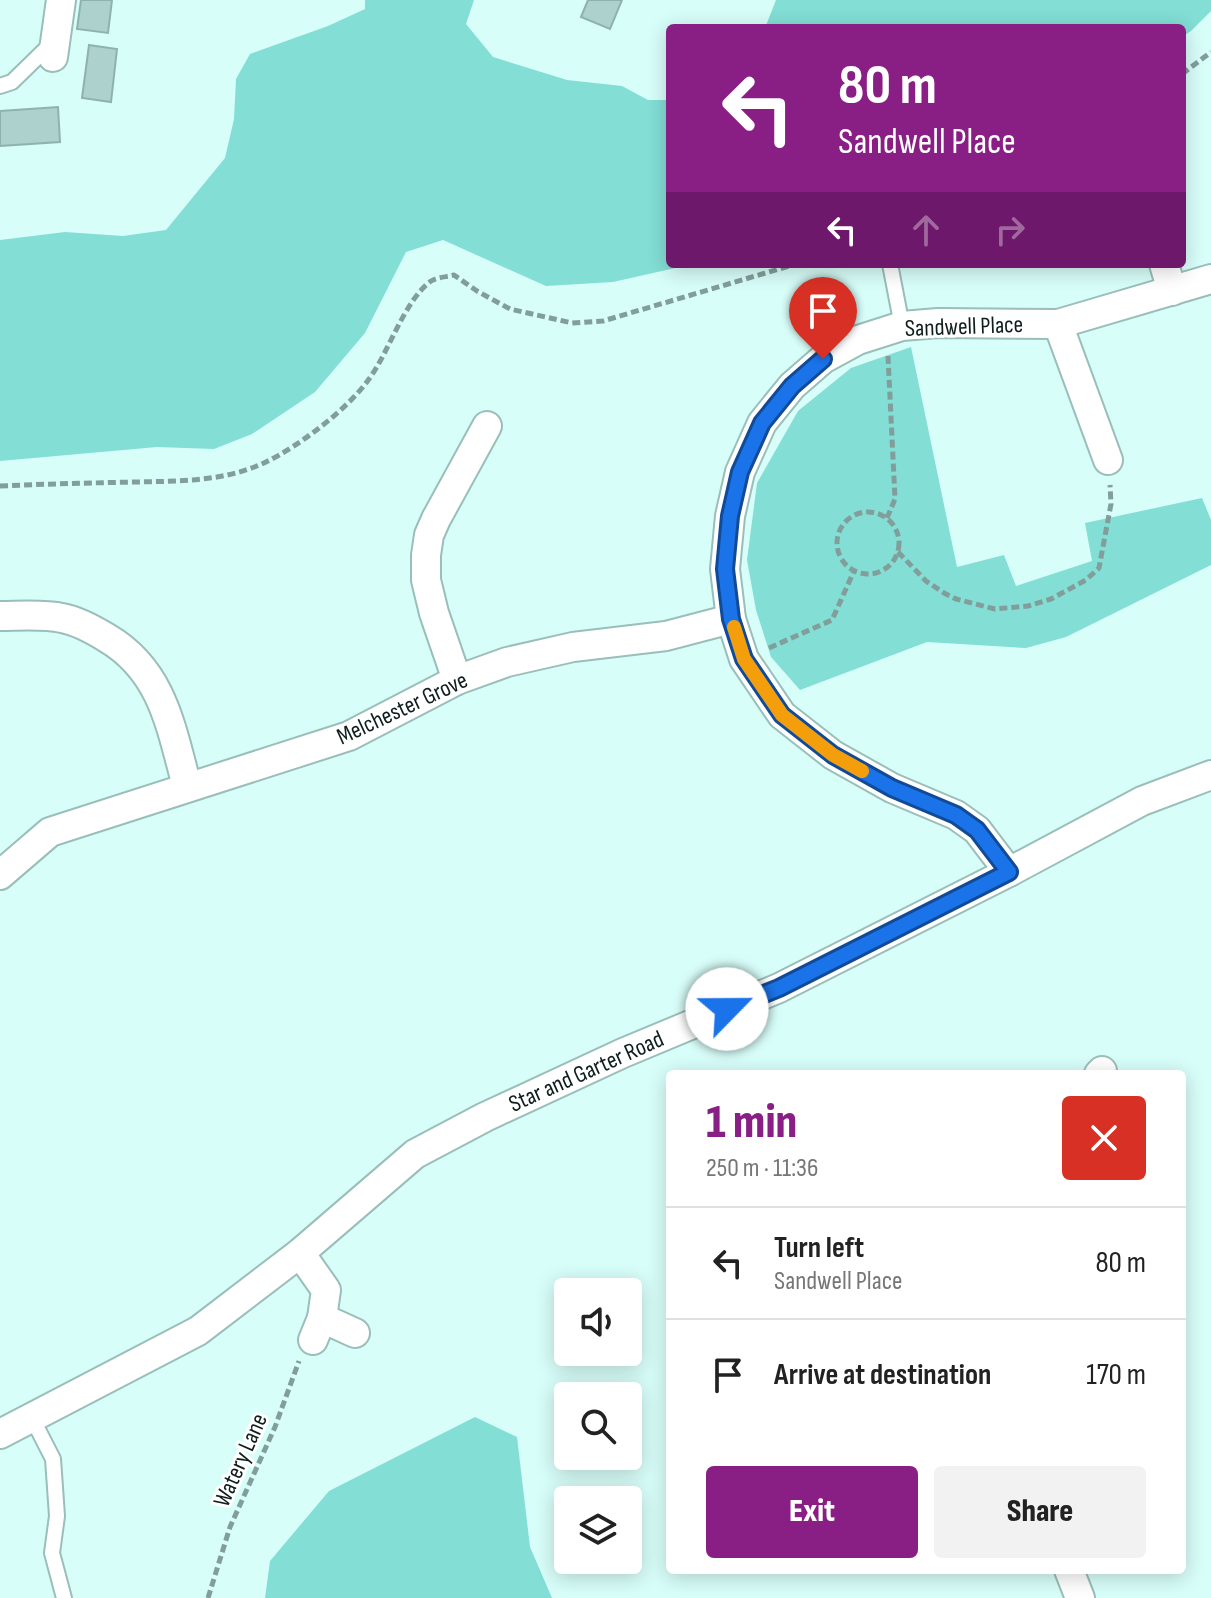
<!DOCTYPE html>
<html lang="en">
<head>
<meta charset="utf-8">
<style>
  :root { --surface:#fff; --page:#f2f2f2; --text:#222; --muted:#767676; --line:#e0e0e0; --accent:#891f85 }
  body { margin:0; font-family:"Sofia Sans Condensed",sans-serif; background:var(--page); color:var(--text); height:100vh; display:flex; flex-direction:column; font-size:30px; white-space:nowrap }
  * { box-sizing:border-box; margin:0 }
  p { font-size:26px; color:var(--muted) }
  .icon { flex:none; width:44px; height:44px; fill:none; stroke:currentColor; stroke-width:2; stroke-linecap:round; stroke-linejoin:round }
  .map { position:relative; flex:1; overflow:hidden }
  .sheet { position:absolute; left:666px; top:1070px; width:520px; height:504px; display:flex; flex-direction:column; background:var(--surface); border-radius:8px; box-shadow:0 4px 20px #0003 }
  .sheet>* { flex:none }
  .guide { position:absolute; left:666px; top:24px; width:520px; height:244px; border-radius:8px; box-shadow:0 4px 20px #0003; background:#891f85; color:#fff; overflow:hidden }
  .buttons { position:absolute; left:554px; top:1278px; display:grid; gap:16px }
  .buttons a { display:grid; place-items:center; width:88px; height:88px; border-radius:8px; background:var(--surface); box-shadow:0 4px 20px #0003; font-size:40px }
  .pin { position:absolute; display:grid; place-items:center; width:68px; height:68px; color:#fff; margin:-82px -34px; border-radius:50% 50% 50% 0; rotate:-45deg; box-shadow:0 0 8px #0007 }
  .pin .icon { rotate:45deg }
  .me { position:absolute; width:88px; margin:-44px; rotate:67deg; stroke-linejoin:round; filter:drop-shadow(0 0 6px #0008) }
  .turn { display:flex; align-items:center; gap:28px; height:168px; padding:0 40px; font-size:36px }
  .turn .icon { width:104px; height:104px; stroke-width:2.5 }
  .turn b { display:block; font-size:56px; line-height:68px }
  .lanes { display:flex; align-items:center; height:76px; padding:0 40px; background:#0003; justify-content:center; gap:40px; direction:ltr }
  .lanes .off { opacity:.35 }
  .round { display:grid; place-items:center; flex:none; width:84px; height:84px; border-radius:8px; background:var(--page) }
  .headline { display:flex; align-items:center; justify-content:space-between; height:136px; padding:0 40px }
  h1 { font-size:48px; font-weight:800; line-height:60px; color:var(--accent) }
  .primary-button { display:flex; gap:16px; margin-top:auto; padding:16px 40px }
  .primary-button a { flex:1; height:92px; border-radius:8px; background:var(--accent); color:#fff; font-size:32px; font-weight:800; line-height:92px; text-align:center }
  .primary-button a+a { background:var(--page); color:var(--text) }
  ul { padding:0; list-style:none }
  li { display:flex; align-items:center; gap:24px; height:112px; padding:0 40px; border-top:2px solid var(--line) }
  li div { flex:1 }
  li b { display:block; font-size:30px }
  li em { font-style:normal }
  .map>svg:first-child { display:block }
  .green { fill:#83ded5 }
  .building { fill:#add1cd; stroke:#8fb2ae; stroke-width:2 }
  .lines { fill:none; stroke-linecap:round; stroke-linejoin:round }
  .lane-casing { stroke:#9abeba; stroke-width:18 }
  .street-casing { stroke:#9abeba; stroke-width:32 }
  .path { stroke:#829e9b; stroke-width:5; stroke-dasharray:8 4; stroke-linecap:butt }
  .lane { stroke:#fff; stroke-width:14 }
  .street { stroke:#fff; stroke-width:28 }
  .route-casing { stroke:#114b97; stroke-width:20 }
  .route { stroke:#1a73e8; stroke-width:14 }
  .slow { stroke:#f59e0b; stroke-width:14 }
  .labels { text-anchor:middle; stroke-width:6; stroke-linejoin:round; paint-order:stroke }
  .street-label { font-size:24px; fill:#0f1d1c; stroke:#fff }
</style>
</head>
<body>
<div class="map">
<svg width="1211" height="1598" viewBox="0 0 1211 1598">
  <rect width="100%" height="100%" fill="#d8fef9"/>
  <g class="green">
    <path d="M365,0H474L466,24L493,57L567,80L622,86L648,100H670V264H693L613,282L546,286L443,240L406,252L365,333L315,392L252,434L214,449L157,447L0,461V240L65,232L123,236L166,230L225,158L234,119L236,79L250,54L328,26L365,9Z"/>
    <path d="M776,0H1211V11L1191,31L1182,37V28H765Z"/>
    <path d="M911,347L957,567L1004,555L1016,586L1092,561L1085,523L1202,498L1211,520V565L1066,637L1026,648L927,642L800,690L771,657L756,610L747,560L757,483L798,411L851,368Z"/>
    <path d="M475,1417L517,1437L530,1547L552,1598H265L270,1561L329,1491Z"/>
  </g>
  <g class="building">
    <path d="M81,0H112L108,33L77,29Z"/>
    <path d="M588,0H622L610,29L581,17Z"/>
    <path d="M89,45L117,49L111,102L82,98Z"/>
    <path d="M58,107L60,142L0,146V111Z"/>
  </g>
  <g class="lines">
    <g class="lane-casing">
      <g id="lane">
        <path d="M0,86L12,82L52,43"/>
        <path d="M890,264L902,326"/>
        <path d="M31,1416L53,1459L57,1516L52,1553L64,1598"/>
      </g>
    </g>
    <g class="street-casing">
      <g id="street">
        <path d="M53,57L61,0"/>
        <path d="M1164,264L1172,291"/>
        <path d="M1058,324L1108,460"/>
        <path d="M0,616C19,616 44,614 62,618C78,621 94,630 107,638C163,671 171,728 187,786"/>
        <path d="M457,680L434,613L426,580V555L429,535L436,519L487,426"/>
        <path d="M1009,872L977,830L956,815L892,788L833,755L782,715L744,659L731,619L725,569L730,516L740,472L762,423L792,386L823,359L858,340L902,326L938,323L1058,324L1211,279"/>
        <path d="M0,875L50,832L349,736L457,680L507,662L573,647L666,636L731,619"/>
        <path d="M1099,1074L1102,1071"/>
        <path d="M300,1253L326,1290L322,1318L313,1340"/>
        <path d="M322,1318L355,1333"/>
        <path d="M0,1434L198,1331L300,1253L415,1154L485,1117L623,1053L779,988L1009,872L1142,801L1211,775"/>
        <path d="M1069,1570L1080,1598"/>
      </g>
    </g>
    <g class="path">
      <path d="M1182,74L1211,52"/>
      <path d="M0,486C45,484 89,483 134,482C179,481 224,482 266,462C299,446 348,409 369,379C389,352 404,301 431,281C437,277 447,277 454,275L477,291L510,309L572,323L603,321L796,264"/>
      <circle cx="868" cy="543" r="31"/>
      <path d="M887,518L895,499L888,356"/>
      <path d="M898,552L926,581L944,593L956,599L995,609L1028,606L1051,599L1086,580L1099,568L1111,504L1110,485"/>
      <path d="M769,648L832,620L854,571"/>
      <path d="M208,1598L230,1527L275,1427L299,1361"/>
    </g>
    <use href="#lane" class="lane"/>
    <use href="#street" class="street"/>
  </g>
  <g class="lines">
    <g class="route-casing">
      <path id="route" d="M727,1009L779,988L1009,872L977,830L956,815L892,788L833,755L782,715L744,659L731,619L725,569L730,516L740,472L762,423L792,386L823,359"/>
    </g>
    <use href="#route" class="route"/>
    <path class="slow" d="M734,627L744,659L782,715L833,755L862,771"/>
  </g>
  <g class="labels">
    <g class="street-label">
      <text transform="translate(964 326) rotate(-2)" y="8">Sandwell Place</text>
      <text transform="translate(402 708) rotate(-25)" y="8">Melchester Grove</text>
      <text transform="translate(586 1071) rotate(-24)" y="8">Star and Garter Road</text>
      <text transform="translate(240 1460) rotate(-66)" y="8">Watery Lane</text>
    </g>
  </g>
</svg>
<div class="buttons">
<a><svg class="icon" aria-label="sound" viewBox="0 0 24 24"><path d="M4 9h4l5-4v14l-5-4H4zM17 9q2 3 0 6"/></svg></a>
<a><svg class="icon" aria-label="search" viewBox="0 0 24 24"><circle cx="10" cy="10" r="6"/><path d="M15 15l6 6"/></svg></a>
<a><svg class="icon" aria-label="layers" viewBox="0 0 24 24"><path d="M12 4l9 5-9 5-9-5zM3 14l9 5 9-5"/></svg></a>
</div>
<div class="pin" style="left:823px;top:359px;background:#d93025"><svg class="icon" aria-label="arrive" viewBox="0 0 24 24"><path d="M6 21V4h12l-3 4 3 4H6"/></svg></div>
<svg class="me" style="left:727px;top:1009px" viewBox="-20 -20 40 40"><circle r="19" fill="#fff"/><path d="M0-13L10 11 0 6-10 11z" fill="#1a73e8"/></svg>
<div class="guide">
<div class="turn"><svg class="icon" aria-label="left" viewBox="0 0 24 24"><path d="M17 20v-9H6M10 6l-5 5 5 5"/></svg><div><b>80 m</b>Sandwell Place</div></div>
<div class="lanes"><svg class="icon" aria-label="left" viewBox="0 0 24 24"><path d="M17 20v-9H6M10 6l-5 5 5 5"/></svg><svg class="icon off" aria-label="ahead" viewBox="0 0 24 24"><path d="M12 20V5M6 11l6-6 6 6"/></svg><svg class="icon off" aria-label="right" viewBox="0 0 24 24"><path d="M7 20v-9h11M14 6l5 5-5 5"/></svg></div>
</div>
<section class="sheet">
<div class="headline"><div><h1>1 min</h1><p>250 m · 11:36</p></div><a class="round" style="background:#d93025;color:#fff"><svg class="icon" aria-label="close" viewBox="0 0 24 24"><path d="M6 6l12 12M18 6L6 18"/></svg></a></div>
<ul>
<li><svg class="icon" aria-label="left" viewBox="0 0 24 24"><path d="M17 20v-9H6M10 6l-5 5 5 5"/></svg><div><b>Turn left</b><p>Sandwell Place</p></div><em>80 m</em></li>
<li><svg class="icon" aria-label="arrive" viewBox="0 0 24 24"><path d="M6 21V4h12l-3 4 3 4H6"/></svg><div><b>Arrive at destination</b></div><em>170 m</em></li>
</ul>
<div class="primary-button"><a>Exit</a><a>Share</a></div>
</section>
</div>
</body>
</html>
